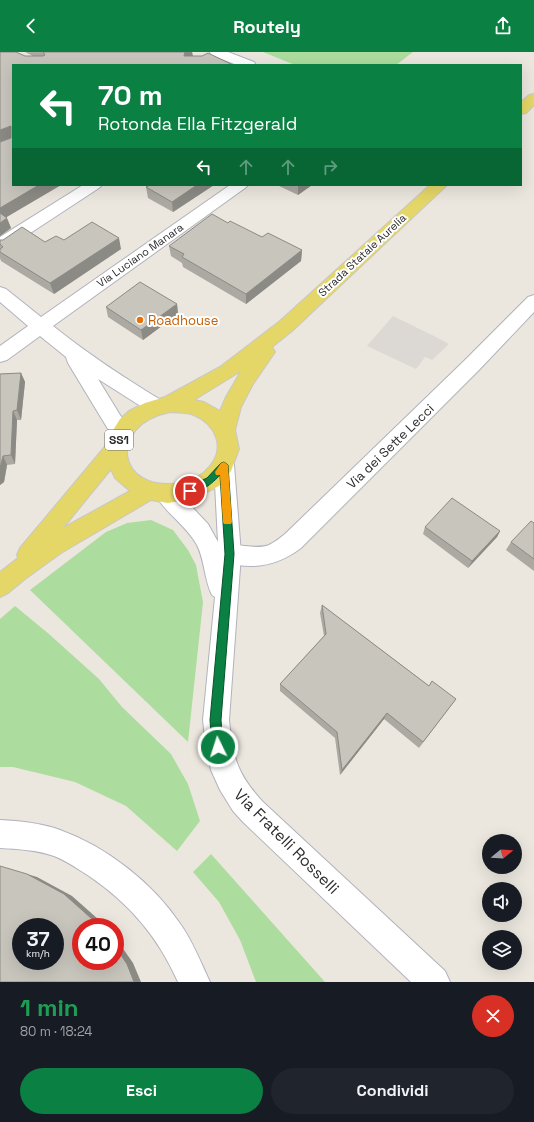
<!DOCTYPE html>
<html lang="it">
<head>
<meta charset="utf-8">
<style>
  :root { --surface:#171b24; --page:#20242c; --text:#f1f3f6; --muted:#9ea1a6; --accent:#0b8043 }
  body { margin:0; font-family:"Space Grotesk",sans-serif; background:var(--page); color:var(--text); height:100vh; display:flex; flex-direction:column; font-size:15px; white-space:nowrap }
  * { box-sizing:border-box; margin:0 }
  p { font-size:13px; color:var(--muted) }
  .icon { flex:none; width:22px; height:22px; fill:none; stroke:currentColor; stroke-width:2; stroke-linecap:round; stroke-linejoin:round }
  .map { position:relative; height:930px; overflow:hidden }
  .panel { display:flex; flex-direction:column; background:var(--surface); flex:1 }
  .panel>* { flex:none }
  .banner { position:absolute; left:12px; top:12px; width:510px; height:122px; border-radius:0px; box-shadow:0 4px 16px #0002; background:#0b8043; color:#fff; overflow:hidden }
  .needle { width:26px; rotate:72deg }
  .buttons { position:absolute; left:482px; top:782px; display:grid; gap:8px }
  .buttons a { display:grid; place-items:center; width:40px; height:40px; border-radius:50%; background:var(--surface); box-shadow:0 4px 16px #0002; font-size:20px }
  .speed { position:absolute; left:12px; top:866px; display:flex; gap:8px; font-size:20px; font-weight:700; text-align:center }
  .speed>* { display:grid; place-content:center; width:52px; height:52px; border-radius:50%; background:var(--surface); box-shadow:0 4px 16px #0002; line-height:1 }
  .speed small { font-size:10px; font-weight:400 }
  .speed .limit { border:6px solid #d22; background:#fff; color:#111 }
  .pin { position:absolute; display:grid; place-items:center; width:34px; height:34px; color:#fff; margin:-17px; border:2px solid #fff; border-radius:50%; box-shadow:0 1px 4px #0007 }
  .me { position:absolute; width:44px; margin:-22px; rotate:356deg; stroke-linejoin:round; filter:drop-shadow(0 0 3px #0008) }
  .turn { display:flex; align-items:center; gap:14px; height:84px; padding:0 20px; font-size:18px }
  .turn .icon { width:52px; height:52px; stroke-width:2.5 }
  .turn b { display:block; font-size:28px; line-height:34px }
  .lanes { display:flex; align-items:center; height:38px; padding:0 20px; background:#0003; justify-content:center; gap:20px; direction:ltr }
  .lanes .off { opacity:.35 }
  .round { display:grid; place-items:center; flex:none; width:42px; height:42px; border-radius:21px; background:var(--page) }
  .summary { display:flex; align-items:center; justify-content:space-between; height:68px; padding:0 20px }
  h1 { font-size:24px; font-weight:600; line-height:30px; color:#1e9e55 }
  .primary-button { display:flex; gap:8px; margin-top:auto; padding:8px 20px }
  .primary-button a { flex:1; height:46px; border-radius:24px; background:var(--accent); color:#fff; font-size:16px; font-weight:600; line-height:46px; text-align:center }
  .primary-button a+a { background:var(--page); color:var(--text) }
  header { display:flex; justify-content:space-between; align-items:center; height:52px; padding:0 20px; background:var(--accent); color:#fff; font-size:18px; font-weight:600 }
  .map>svg:first-child { display:block }
  .green { fill:#addd9e }
  .plaza { fill:#dcd9d4 }
  .lines { fill:none; stroke-linecap:round; stroke-linejoin:round }
  .minor-casing { stroke:#b1b2bd; stroke-width:2 }
  .tertiary-casing { stroke:#b1b2bd; stroke-width:2 }
  .primary-casing { stroke:#c8c8c8; stroke-width:2 }
  .minor { fill:#fff; fill-rule:evenodd }
  .tertiary { fill:#fff; fill-rule:evenodd }
  .primary { fill:#e5d668; fill-rule:evenodd }
  .wall { fill:#aba9a2 }
  .shaded-wall { fill:#8b8a84 }
  .building { fill:#c7c5bc; stroke:#8b8a84; fill-rule:evenodd }
  .route { fill:#0b8043; stroke:#07532c }
  .slow { fill:#f59e0b }
  .food-dot { fill:#e8710a; stroke:#fff; stroke-width:1.5 }
  .labels { text-anchor:middle; stroke-width:4; stroke-linejoin:round; paint-order:stroke }
  .far-street-label { font-size:11px; fill:#2a2a2a; stroke:#fff }
  .shield { fill:#fff; stroke:#6a6a6a; stroke-width:1 }
  .shield-label { font-size:12px; font-weight:bold; fill:#2a2a2a }
  .food-label { font-size:13px; fill:#c56008; stroke:#fff; text-anchor:start }
  .street-label { font-size:13px; fill:#2a2a2a; stroke:#fff }
  .near-street-label { font-size:16px; fill:#2a2a2a; stroke:#fff }
</style>
</head>
<body>
<header><svg class="icon" aria-label="back" viewBox="0 0 24 24"><path d="M15 5l-7 7 7 7"/></svg>Routely<svg class="icon" aria-label="share" viewBox="0 0 24 24"><path d="M12 15V3M7 8l5-5 5 5M5 13v7h14v-7"/></svg></header>
<div class="map">
<svg width="534" height="930" viewBox="0 0 534 930">
  <rect width="100%" height="100%" fill="#ebe7de"/>
  <g class="green">
    <path d="M263,0H413L396,13H295Z"/>
    <path d="M151,468L173,478L188,498L196,513L203,550L188,690L30,538L106,480L127,471Z"/>
    <path d="M15,554L49,582L99,627L122,655L171,702L188,732L200,769L177,799L126,754L75,730L13,715H0V567Z"/>
    <path d="M211,802L325,930H256L240,888L219,850L193,820Z"/>
  </g>
  <path class="plaza" d="M393,264L434,284L449,292L432,308L425,305L416,317L367,294Z"/>
  <g class="lines">
    <g class="minor-casing">
      <g id="minor">
        <path d="M210,0H228L254,10L256,13H237L211,3Z"/>
        <path d="M83,133H102L99,136L6,197L0,198V185Z"/>
        <path d="M230,133H248L245,136L53,274C88,302 126,327 164,350L167,355L164,360L157,363L150,360L98,327L131,381L128,387L121,389L114,387L68,311L66,305L40,284L7,308L0,310V294L28,274L0,250V235L6,237L41,265Z"/>
        <path d="M534,243V260L478,319L301,496C277,514 251,519 222,509L219,502L222,495C237,489 254,499 269,493C275,490 280,486 285,482L464,309L528,245Z"/>
        <path d="M0,768C20,769 41,771 60,778C107,795 153,831 181,873C193,890 201,911 210,930H178C158,885 130,852 89,824C78,817 67,809 54,804C37,798 18,797 0,796Z"/>
      </g>
    </g>
    <g class="tertiary-casing">
      <path id="tertiary" d="M224,405L231,407L234,413L241,502L229,668C233,706 237,722 263,750L445,919L450,930H411L243,770L233,759L220,738L211,718L206,695L203,668L215,545L212,543C204,527 205,509 197,493C186,473 165,461 155,442L158,436L166,433L174,436L208,472L218,490L214,413L217,407Z"/>
    </g>
    <g class="primary-casing">
      <g id="primary">
        <path d="M534,42V53L526,61L521,62V50L529,43Z"/>
        <path d="M430,133H447L292,279L272,295L275,300L253,332L241,355L235,378L239,397L231,419L219,434L193,447L168,451L151,448L61,501L25,527L8,541L0,545V520L18,506L17,503L20,496L108,391L109,385L120,367L129,359L145,351L165,345L220,315L280,269ZM241,319L226,345L220,359L204,350L194,348ZM170,360C178,361 187,360 194,363C215,372 226,395 210,414C202,424 192,429 179,431C117,441 106,373 170,360ZM111,417L115,426L130,439L63,476Z"/>
      </g>
    </g>
    <use href="#minor" class="minor"/>
    <use href="#tertiary" class="tertiary"/>
    <use href="#primary" class="primary"/>
  </g>
  <g class="wall">
    <path d="M25,0H192L193,4L13,133H61L6,165L11,176L0,184L25,4H33Z"/>
    <path d="M214,133L173,160L148,146L146,135Z"/>
    <path d="M277,133H312L298,143Z"/>
    <path d="M228,171L262,185L302,198L301,209L246,252L183,215L182,211L171,204L169,194Z"/>
    <path d="M0,188L45,190L64,188L121,197L54,242L1,209L0,206Z"/>
    <path d="M177,252L178,262L143,288L108,265L106,255Z"/>
    <path d="M21,321L25,330L21,368H17L15,412L7,413L4,430L0,433V322Z"/>
    <path d="M534,471V519L506,498L511,490Z"/>
    <path d="M425,475L500,479L497,485L468,516L423,482Z"/>
    <path d="M322,553L429,634L456,647L419,696L384,667L340,723L335,686L280,639V632L324,584L320,561Z"/>
  </g>
  <g class="shaded-wall">
    <path d="M185,0H192L193,6L184,4Z"/>
    <path d="M11,74L13,85L0,90V78Z"/>
    <path d="M39,133H61L0,169V156Z"/>
    <path d="M197,133H214L173,160L172,150Z"/>
    <path d="M298,133H312L298,143Z"/>
    <path d="M7,166L11,176L0,184V171Z"/>
    <path d="M119,186L121,197L54,242L50,231Z"/>
    <path d="M302,198L301,209L246,252V242Z"/>
    <path d="M177,252L178,262L143,288L141,278Z"/>
    <path d="M21,321L25,330L21,368L17,358Z"/>
    <path d="M13,359L17,368L15,412L11,403Z"/>
    <path d="M3,404L7,413L4,430L0,433V416Z"/>
    <path d="M500,479L497,485L468,516L472,509Z"/>
    <path d="M387,661L384,667L340,723L342,718Z"/>
    <path d="M27,822L37,825L72,844L107,875H101Z"/>
    <path d="M115,885L133,911L141,930H134L115,894Z"/>
  </g>
  <g class="building">
    <path d="M0,0H16L25,4H43L45,3L43,0H185L184,4H202L208,1L233,13H13V133H39L0,156V90L11,86V74L0,78Z"/>
    <path d="M150,133H197L172,150L146,135Z"/>
    <path d="M0,161L7,166L0,171Z"/>
    <path d="M212,162L228,171L230,169L262,185L268,181L302,198L246,242L182,205L184,202L169,194Z"/>
    <path d="M92,170L119,186L50,231L0,200V197L3,195L0,192V188H3L22,175L45,190L56,184L64,188Z"/>
    <path d="M140,230L177,252L141,278L106,255Z"/>
    <path d="M21,321L17,358L13,359L11,403L3,404L0,416V322Z"/>
    <path d="M452,446L500,479L472,509L425,475Z"/>
    <path d="M531,469L534,471V507L511,490Z"/>
    <path d="M322,553L429,634L432,629L456,647L423,690L387,661L342,718L337,680L280,632L326,582Z"/>
    <path d="M0,814L27,822L64,842L101,875H81V909H115V894L127,912L134,930H0ZM21,875H55V909H21Z"/>
  </g>
  <path class="route" d="M224,410L228,413L234,502L221,668L223,695L221,699L218,700L214,699L212,695L210,668L225,502L220,423C214,430 196,445 186,442L185,439L186,436L207,426L221,411Z"/>
  <path class="slow" d="M224,410L228,413L232,470L231,472H224L223,470L220,423H216L215,420L221,411Z"/>
  <circle class="food-dot" cx="140" cy="268" r="4"/>
  <g class="labels">
    <g class="far-street-label">
      <text transform="translate(140 203) rotate(-35)" y="4">Via Luciano Manara</text>
      <text transform="translate(362 203) rotate(-43)" y="4">Strada Statale Aurelia</text>
    </g>
    <rect class="shield" x="105" y="378" width="28" height="20" rx="3"/>
    <g class="shield-label">
      <text x="119" y="392">SS1</text>
    </g>
    <g class="food-label">
      <text x="148" y="273">Roadhouse</text>
    </g>
    <g class="street-label">
      <text transform="translate(390 394) rotate(-44)" y="5">Via dei Sette Lecci</text>
    </g>
    <g class="near-street-label">
      <text transform="translate(287 789) rotate(45)" y="6">Via Fratelli Rosselli</text>
    </g>
  </g>
</svg>
<div class="buttons">
<a><svg class="needle" viewBox="-14 -14 28 28"><path d="M0-13l5 13h-10z" fill="#e53935"/><path d="M0 13l5-13h-10z" fill="#9ea1a6"/></svg></a>
<a><svg class="icon" aria-label="sound" viewBox="0 0 24 24"><path d="M4 9h4l5-4v14l-5-4H4zM17 9q2 3 0 6"/></svg></a>
<a><svg class="icon" aria-label="layers" viewBox="0 0 24 24"><path d="M12 4l9 5-9 5-9-5zM3 14l9 5 9-5"/></svg></a>
</div>
<div class="speed"><div>37<small>km/h</small></div><div class="limit">40</div></div>
<div class="pin" style="left:190px;top:439px;background:#d93025"><svg class="icon" aria-label="arrive" viewBox="0 0 24 24"><path d="M6 21V4h12l-3 4 3 4H6"/></svg></div>
<svg class="me" style="left:218px;top:695px" viewBox="-20 -20 40 40"><circle r="17" fill="#0b8043" stroke="#fff" stroke-width="3"/><path d="M0-11L8 9 0 5-8 9z" fill="#fff"/></svg>
<div class="banner">
<div class="turn"><svg class="icon" aria-label="left" viewBox="0 0 24 24"><path d="M17 20v-9H6M10 6l-5 5 5 5"/></svg><div><b>70 m</b>Rotonda Ella Fitzgerald</div></div>
<div class="lanes"><svg class="icon" aria-label="left" viewBox="0 0 24 24"><path d="M17 20v-9H6M10 6l-5 5 5 5"/></svg><svg class="icon off" aria-label="ahead" viewBox="0 0 24 24"><path d="M12 20V5M6 11l6-6 6 6"/></svg><svg class="icon off" aria-label="ahead" viewBox="0 0 24 24"><path d="M12 20V5M6 11l6-6 6 6"/></svg><svg class="icon off" aria-label="right" viewBox="0 0 24 24"><path d="M7 20v-9h11M14 6l5 5-5 5"/></svg></div>
</div>
</div>
<section class="panel">
<div class="summary"><div><h1>1 min</h1><p>80 m · 18:24</p></div><a class="round" style="background:#d93025;color:#fff"><svg class="icon" aria-label="close" viewBox="0 0 24 24"><path d="M6 6l12 12M18 6L6 18"/></svg></a></div>
<div class="primary-button"><a>Esci</a><a>Condividi</a></div>
</section>
</body>
</html>
